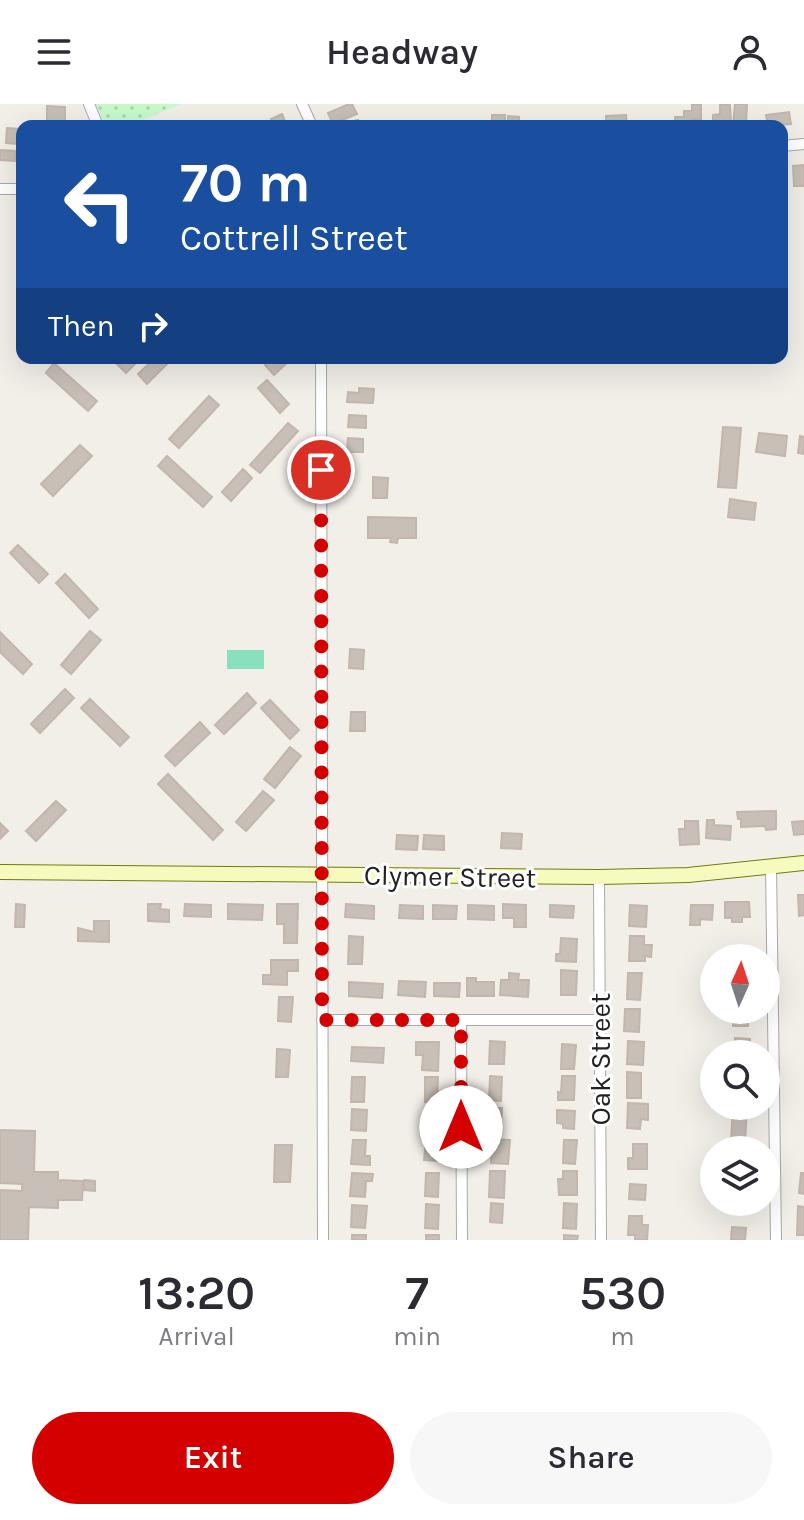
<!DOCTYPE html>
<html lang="en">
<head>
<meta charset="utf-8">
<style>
  :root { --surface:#fff; --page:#f7f7f7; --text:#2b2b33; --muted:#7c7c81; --accent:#d40000 }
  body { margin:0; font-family:Karla,sans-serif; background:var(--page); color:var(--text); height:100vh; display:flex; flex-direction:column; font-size:30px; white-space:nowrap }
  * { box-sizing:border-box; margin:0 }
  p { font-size:26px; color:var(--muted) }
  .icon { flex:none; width:44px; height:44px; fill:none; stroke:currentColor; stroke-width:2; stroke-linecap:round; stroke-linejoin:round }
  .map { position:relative; height:1136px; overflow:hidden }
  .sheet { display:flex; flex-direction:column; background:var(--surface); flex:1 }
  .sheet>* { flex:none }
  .banner { position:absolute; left:16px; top:16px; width:772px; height:244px; border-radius:16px; box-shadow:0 8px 32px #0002; background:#1a4fa0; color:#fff; overflow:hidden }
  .needle { width:52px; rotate:3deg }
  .buttons { position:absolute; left:700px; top:840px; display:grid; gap:16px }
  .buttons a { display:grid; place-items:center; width:80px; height:80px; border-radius:50%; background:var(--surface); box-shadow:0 8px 32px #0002; font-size:40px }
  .pin { position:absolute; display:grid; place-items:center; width:68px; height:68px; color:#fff; margin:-34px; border:4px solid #fff; border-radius:50%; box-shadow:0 2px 8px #0007 }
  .me { position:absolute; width:88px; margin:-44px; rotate:0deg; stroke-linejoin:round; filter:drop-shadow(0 0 6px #0008) }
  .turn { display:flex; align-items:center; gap:28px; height:168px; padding:0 32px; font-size:36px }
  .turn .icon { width:104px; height:104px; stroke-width:2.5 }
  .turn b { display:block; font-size:56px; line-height:68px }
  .then { display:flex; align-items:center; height:76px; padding:0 32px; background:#0003; gap:16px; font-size:30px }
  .eta { display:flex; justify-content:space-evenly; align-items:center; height:136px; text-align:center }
  .eta b { font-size:48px; font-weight:600; line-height:56px }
  .action { display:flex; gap:16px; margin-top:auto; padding:16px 32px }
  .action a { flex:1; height:92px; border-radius:48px; background:var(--accent); color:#fff; font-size:32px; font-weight:600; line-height:92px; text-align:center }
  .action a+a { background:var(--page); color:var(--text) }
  header { display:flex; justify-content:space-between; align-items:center; height:104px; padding:0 32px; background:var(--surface); font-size:36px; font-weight:600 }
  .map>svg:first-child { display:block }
  .park { fill:url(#park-dots) }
  .pitch { fill:#88e0be }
  .building { fill:#c7bfb8; stroke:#c4b6ab; stroke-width:2 }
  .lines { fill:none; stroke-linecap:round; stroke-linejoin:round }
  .street-casing { stroke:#a9a9a9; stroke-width:12 }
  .secondary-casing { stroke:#707d05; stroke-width:16 }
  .street { stroke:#fff; stroke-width:10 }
  .secondary { stroke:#f7fabf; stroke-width:14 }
  .route { stroke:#d40000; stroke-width:14; stroke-dasharray:0 25.2 }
  .labels { text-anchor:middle; stroke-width:6; stroke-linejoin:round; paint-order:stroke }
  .street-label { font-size:28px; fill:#222; stroke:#fff }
</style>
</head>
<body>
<header><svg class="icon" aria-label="menu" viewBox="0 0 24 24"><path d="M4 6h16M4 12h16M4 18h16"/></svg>Headway<svg class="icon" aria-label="person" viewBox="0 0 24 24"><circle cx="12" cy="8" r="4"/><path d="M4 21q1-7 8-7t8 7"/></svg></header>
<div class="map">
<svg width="804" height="1136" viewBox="0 0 804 1136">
  <defs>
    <pattern id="park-dots" width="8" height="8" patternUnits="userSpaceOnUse" patternTransform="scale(2)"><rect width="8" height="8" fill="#c8facc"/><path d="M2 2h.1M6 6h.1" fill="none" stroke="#acd6af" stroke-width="1.8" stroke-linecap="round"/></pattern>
  </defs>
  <rect width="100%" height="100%" fill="#f2efe9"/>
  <path class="park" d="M96,0H181L129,22H106Z"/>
  <rect class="pitch" x="227" y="546" width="37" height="19"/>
  <g class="building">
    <path d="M349,0H352L357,10L333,20L328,9Z"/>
    <path d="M735,0H747L746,21H733Z"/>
    <path d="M692,1H701V15H693V22H675V13H684V7H692Z"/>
    <path d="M720,1H730L731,19L713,20V11L720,10Z"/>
    <path d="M47,2L65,3V18L47,17Z"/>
    <path d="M789,8L791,20L768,22L766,11Z"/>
    <path d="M282,10L287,22H274L271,15Z"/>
    <rect x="492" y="11" width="13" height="11"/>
    <path d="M626,11L627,22H606V12Z"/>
    <path d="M508,12L519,13V22H508Z"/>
    <path d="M358,16L359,22H334V21Z"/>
    <path d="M7,24L19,25L18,40L6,39Z"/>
    <path d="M0,46L16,47L15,57L0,56Z"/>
    <path d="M804,61V82H794L793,62Z"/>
    <path d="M20,102H22V126H19Z"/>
    <path d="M111,254H129L135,260L126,269Z"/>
    <path d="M155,254L172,255L147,280L138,270Z"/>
    <path d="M273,254H292L274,271L265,261Z"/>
    <path d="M54,259L97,297L88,307L46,269Z"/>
    <path d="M267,276L289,300L280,309L258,284Z"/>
    <path d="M359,284L374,285L373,299L347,298L348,288L359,289Z"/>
    <path d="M209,292L219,301L179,344L169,335Z"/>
    <path d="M349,311L366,312V324L348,323Z"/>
    <path d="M288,319L298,327L260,369L250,361Z"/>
    <path d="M723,323L741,324L736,384L718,383Z"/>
    <path d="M759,329L787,332L785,352L756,348Z"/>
    <path d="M800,332L804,333V350L798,349Z"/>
    <path d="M348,334L363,335V348H347Z"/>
    <path d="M80,341L92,352L53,392L41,380Z"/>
    <path d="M167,352L212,393L203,403L158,362Z"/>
    <path d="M243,365L252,374L231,397L222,388Z"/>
    <path d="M373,373L388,374L387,394H373Z"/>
    <path d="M730,395L756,399L754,416L728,413Z"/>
    <path d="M368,413L416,414V434H398L397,439L390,438L391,434H368Z"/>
    <path d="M18,441L48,470L39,479L10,449Z"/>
    <path d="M65,470L98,505L89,514L56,479Z"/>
    <path d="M90,527L101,536L71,570L61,561Z"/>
    <path d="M0,528L32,560L23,570L0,548Z"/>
    <path d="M350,545L364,546L363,565L349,564Z"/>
    <path d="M65,585L74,594L40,629L31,620Z"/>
    <path d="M247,589L256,599L224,630L215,621Z"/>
    <path d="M90,595L129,633L120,642L81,604Z"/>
    <path d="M270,596L299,626L290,635L261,604Z"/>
    <path d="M351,608H365V627H350Z"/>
    <path d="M200,618L210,629L175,662L165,652Z"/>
    <path d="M290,643L301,652L275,684L264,675Z"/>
    <path d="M168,670L223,726L213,736L158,680Z"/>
    <path d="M263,687L274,696L246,727L236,718Z"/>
    <path d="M56,697L66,706L36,737L26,727Z"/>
    <path d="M776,707V725L766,726L765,722L741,723V715H738L737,708Z"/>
    <path d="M707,716H714V721L731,722L730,736L706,734Z"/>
    <path d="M685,717H698L699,740L680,741L679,725H685Z"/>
    <path d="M804,717V730L794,731L792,718Z"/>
    <path d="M0,719L8,727L0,735Z"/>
    <path d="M502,729L522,730L521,745L501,744Z"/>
    <path d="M397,731L418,732L417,746L396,745Z"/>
    <path d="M424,731L444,732V746L423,745Z"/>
    <path d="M798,791H804V811L799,812Z"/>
    <path d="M725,798H749L750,813H742V818H732V814H725Z"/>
    <path d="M16,800L25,801L24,823H15Z"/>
    <path d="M148,800H161L160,805L169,806V818L148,817Z"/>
    <path d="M185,800L211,801V813L184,812Z"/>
    <path d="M228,800L263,801L262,816L228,815Z"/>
    <path d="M277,800H298L297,839H284V820H277Z"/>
    <path d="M346,800L374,802V815L345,813Z"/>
    <path d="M503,800L526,801V823H514V814H503Z"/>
    <path d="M400,801L423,802V815L399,814Z"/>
    <path d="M433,801L457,802L456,815H433Z"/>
    <path d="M468,801L494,802V816L468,815Z"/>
    <path d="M550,801L574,802L573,814L550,813Z"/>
    <path d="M630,801L647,802L646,823L629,822Z"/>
    <path d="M691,801H713L712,816L700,815V821H690Z"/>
    <path d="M94,817H109V838L78,837V824L94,828Z"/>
    <path d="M349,832L363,833L362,860H348Z"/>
    <path d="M630,832H644V841H652L651,853L645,852V857H629Z"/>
    <path d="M561,834L577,835L576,858L556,857V850H560Z"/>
    <path d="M271,856H298V867H287V881L263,880V871H271Z"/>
    <path d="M561,866L577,867L576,891H561Z"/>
    <path d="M509,869L519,870L518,876H529L528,893L500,891L501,876H509Z"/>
    <path d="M628,869H642L640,896L627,895Z"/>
    <path d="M467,874H476V878H494V892H467Z"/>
    <path d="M399,877L426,878L425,893L398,891Z"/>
    <path d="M349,878L383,880L382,894L349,892Z"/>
    <path d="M434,879H460L459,893L434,892Z"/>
    <path d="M279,893H293L291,918L278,917Z"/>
    <path d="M625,905H640L639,928L624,927Z"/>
    <rect x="733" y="906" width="15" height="16"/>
    <path d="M735,934L750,935V950H734Z"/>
    <path d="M490,937L505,938L504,960H489Z"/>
    <path d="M628,937L644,938L643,961L627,960Z"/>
    <path d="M416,938H439L438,967L422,966L423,951H416Z"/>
    <path d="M562,940L576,941L574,965H561Z"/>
    <path d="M352,943L384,944L383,959L351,957Z"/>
    <path d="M277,945L290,946L288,973H276Z"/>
    <path d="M627,968L641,969V994H627Z"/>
    <path d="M490,972L502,973L501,997L489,996Z"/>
    <path d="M562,972H575L574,996H558V988L561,989Z"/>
    <path d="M352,973H365L364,998H351Z"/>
    <path d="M425,973H438L437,998H425Z"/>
    <path d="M628,999L648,1000V1016L641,1015L640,1025L627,1024Z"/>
    <path d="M488,1004H502L501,1027H488Z"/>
    <path d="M733,1004L747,1005L745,1038L731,1037Z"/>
    <path d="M352,1005L367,1006L366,1027L351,1026Z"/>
    <path d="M426,1005L440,1006L439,1030L425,1029Z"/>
    <path d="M557,1006L575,1007L574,1025L563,1024V1020L557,1019Z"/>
    <path d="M0,1026L35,1027L34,1068H58V1076L83,1077L82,1096H58V1104L29,1103L28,1136H0V1086L22,1087V1080L0,1079Z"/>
    <path d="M492,1035L510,1036L508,1060L491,1059Z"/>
    <path d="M353,1036H366L365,1052H370V1061L351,1060Z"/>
    <path d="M426,1036L438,1037L437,1057L424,1056Z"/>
    <path d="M564,1036H577L575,1060L563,1059Z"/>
    <path d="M633,1040H647V1065H628V1054H633Z"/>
    <path d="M275,1041H292L290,1078H274Z"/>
    <path d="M490,1067H505L504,1094L489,1093Z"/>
    <path d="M563,1067H577V1091H559L558,1075H563Z"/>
    <path d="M352,1069L373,1070L372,1077H366L365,1093L350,1092Z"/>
    <path d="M426,1069H439L438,1093L425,1092Z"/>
    <path d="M801,1069H804V1090L799,1089Z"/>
    <path d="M84,1076L95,1077V1087L84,1086Z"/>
    <path d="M630,1080L646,1081L645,1096L629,1095Z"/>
    <path d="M491,1099L503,1100L502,1119L490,1118Z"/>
    <path d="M564,1099L577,1100L576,1125L563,1124Z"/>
    <path d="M426,1100L439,1101L438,1125L425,1124Z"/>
    <path d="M352,1101L367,1102L365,1124L351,1123Z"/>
    <path d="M798,1102L804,1103V1131H797Z"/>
    <path d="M629,1112H642V1121H648L647,1136H635V1131H628Z"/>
    <path d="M732,1123L746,1124L745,1136H731Z"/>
    <rect x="352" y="1131" width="14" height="5"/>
    <rect x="426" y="1131" width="13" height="5"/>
    <path d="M564,1131L578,1132L577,1136H564Z"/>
  </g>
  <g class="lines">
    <g class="street-casing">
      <g id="street">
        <path d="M89,0L98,22"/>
        <path d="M302,0L312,22"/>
        <path d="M782,42L804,40"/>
        <path d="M0,85H22"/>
        <path d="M321,254L323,1136"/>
        <path d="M771,762L776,1136"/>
        <path d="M599,773L601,1136"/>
        <path d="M322,916H600"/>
        <path d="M461,916L462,1136"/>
      </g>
    </g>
    <g class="secondary-casing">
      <path id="secondary" d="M0,768L599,773L688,771L804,759"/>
    </g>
    <use href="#street" class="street"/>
    <use href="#secondary" class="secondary"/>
  </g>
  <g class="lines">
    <path class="route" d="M321,366L322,916H461V1023"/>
  </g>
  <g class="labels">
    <g class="street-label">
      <text transform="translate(450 772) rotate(1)" y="10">Clymer Street</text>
      <text transform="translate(600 955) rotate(-90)" y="10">Oak Street</text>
    </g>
  </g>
</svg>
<div class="buttons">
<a><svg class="needle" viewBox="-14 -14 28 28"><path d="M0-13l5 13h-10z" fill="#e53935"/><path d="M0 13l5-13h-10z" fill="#7c7c81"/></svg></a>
<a><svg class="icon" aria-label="search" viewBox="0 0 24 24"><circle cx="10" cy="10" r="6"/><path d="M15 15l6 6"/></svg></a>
<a><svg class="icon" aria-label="layers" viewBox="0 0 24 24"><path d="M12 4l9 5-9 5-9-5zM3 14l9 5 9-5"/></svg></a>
</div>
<div class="pin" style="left:321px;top:366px;background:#d93025"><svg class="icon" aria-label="arrive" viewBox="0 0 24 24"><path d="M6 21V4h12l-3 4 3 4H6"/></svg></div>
<svg class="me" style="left:461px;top:1023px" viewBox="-20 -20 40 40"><circle r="19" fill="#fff"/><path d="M0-13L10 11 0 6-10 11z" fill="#d40000"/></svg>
<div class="banner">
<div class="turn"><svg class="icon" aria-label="left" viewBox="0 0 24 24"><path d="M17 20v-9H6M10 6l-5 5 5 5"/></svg><div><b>70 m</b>Cottrell Street</div></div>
<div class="then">Then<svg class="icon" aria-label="right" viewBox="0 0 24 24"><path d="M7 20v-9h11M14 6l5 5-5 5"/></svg></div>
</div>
</div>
<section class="sheet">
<div class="eta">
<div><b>13:20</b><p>Arrival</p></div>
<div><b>7</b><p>min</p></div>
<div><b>530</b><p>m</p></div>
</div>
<div class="action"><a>Exit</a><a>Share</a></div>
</section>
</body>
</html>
